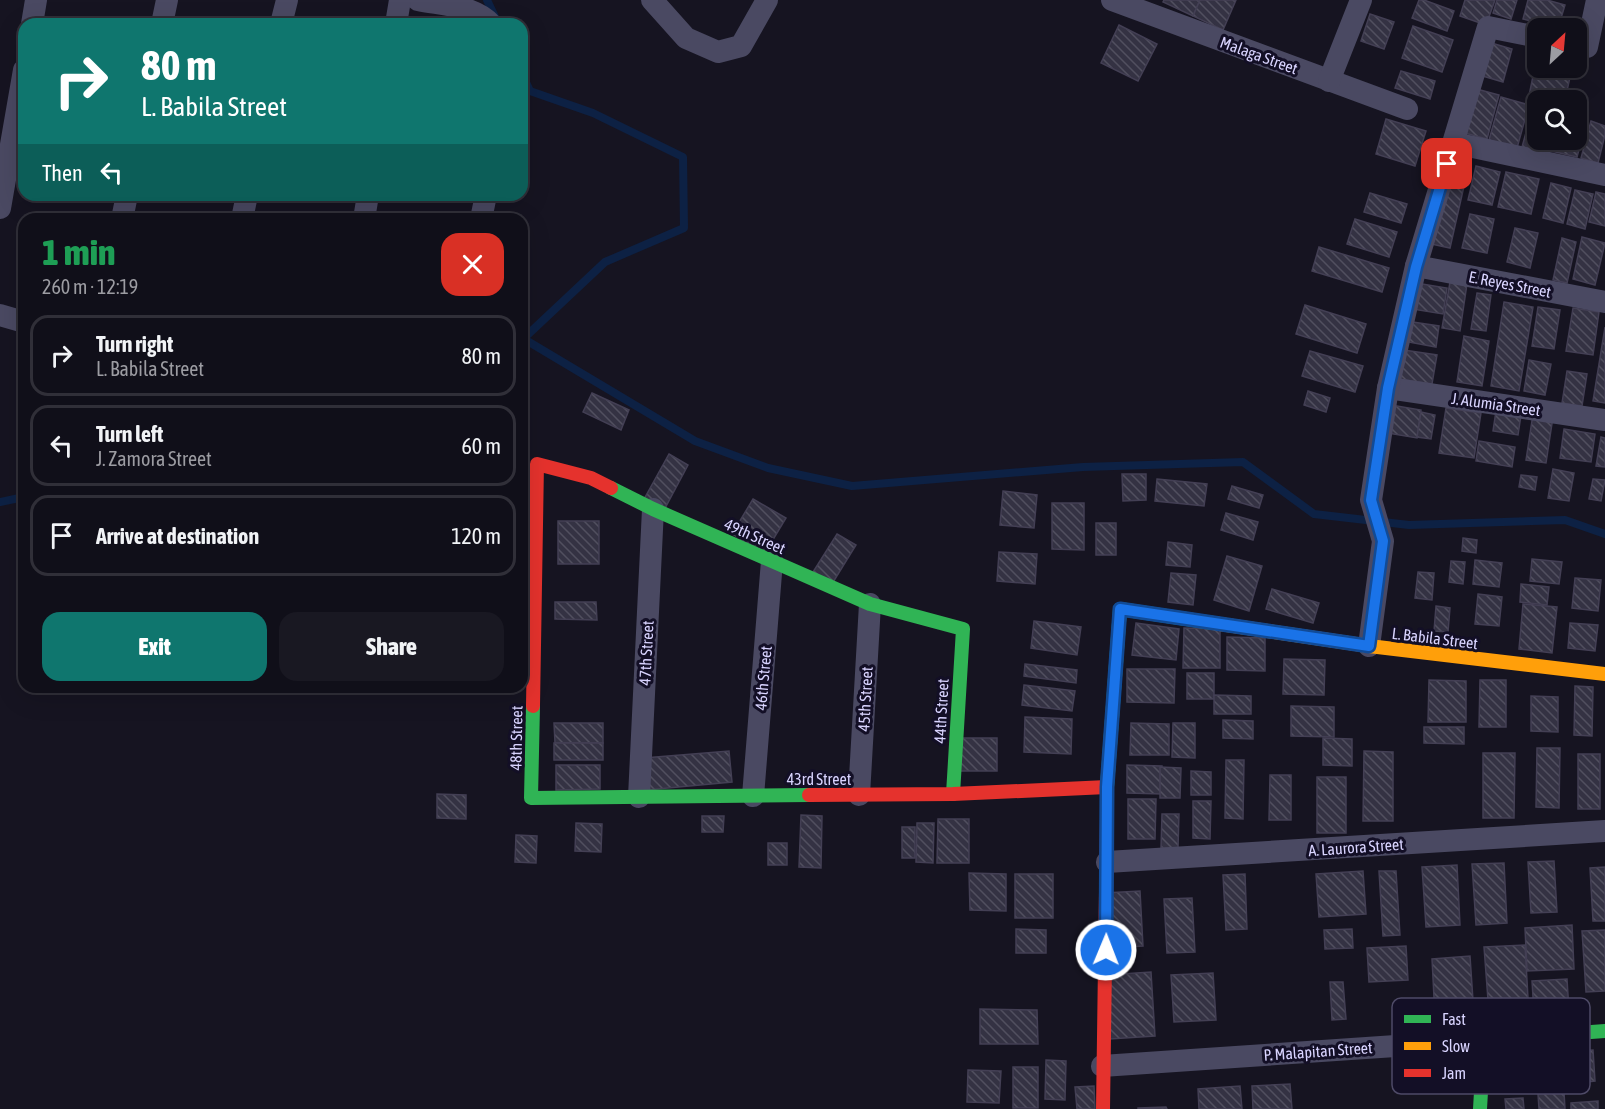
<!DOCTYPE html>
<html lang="en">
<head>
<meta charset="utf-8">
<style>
  :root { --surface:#100f19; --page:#191822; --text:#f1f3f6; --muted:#9c9ca2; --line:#302f38; --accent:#0f766e }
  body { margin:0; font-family:"Asap Condensed",sans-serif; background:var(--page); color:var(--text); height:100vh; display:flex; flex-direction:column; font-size:22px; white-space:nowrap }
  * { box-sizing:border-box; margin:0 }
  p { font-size:20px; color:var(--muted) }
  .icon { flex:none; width:33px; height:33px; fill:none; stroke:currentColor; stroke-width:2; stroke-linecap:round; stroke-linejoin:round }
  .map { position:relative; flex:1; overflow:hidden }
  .details { position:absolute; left:18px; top:213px; width:510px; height:480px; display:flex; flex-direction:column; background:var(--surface); border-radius:18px; box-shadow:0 6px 24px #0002,0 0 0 2px var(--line) }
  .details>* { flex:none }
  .guide { position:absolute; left:18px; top:18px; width:510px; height:183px; border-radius:18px; box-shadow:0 6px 24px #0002,0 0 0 2px var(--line); background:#0f766e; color:#fff; overflow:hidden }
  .needle { width:39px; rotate:26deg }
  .controls { position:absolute; left:1527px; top:18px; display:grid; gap:12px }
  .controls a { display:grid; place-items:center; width:60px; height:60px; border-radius:12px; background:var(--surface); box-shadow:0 6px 24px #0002,0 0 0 2px var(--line); font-size:30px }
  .pin { position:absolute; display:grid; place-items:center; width:51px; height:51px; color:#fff; margin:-26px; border-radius:12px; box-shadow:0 3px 9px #0006 }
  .me { position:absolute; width:66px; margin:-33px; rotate:1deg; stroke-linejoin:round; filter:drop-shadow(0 0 4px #0008) }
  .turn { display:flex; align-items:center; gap:21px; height:126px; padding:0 24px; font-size:27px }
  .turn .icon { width:78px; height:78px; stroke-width:2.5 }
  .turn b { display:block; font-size:42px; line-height:51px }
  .then { display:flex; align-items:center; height:57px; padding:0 24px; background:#0003; gap:12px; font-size:22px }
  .round { display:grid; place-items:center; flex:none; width:63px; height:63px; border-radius:18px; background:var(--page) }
  .head { display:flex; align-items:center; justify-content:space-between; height:102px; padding:0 24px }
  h1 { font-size:36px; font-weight:800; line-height:45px; color:#1e9e55 }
  .primary-button { display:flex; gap:12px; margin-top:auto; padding:12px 24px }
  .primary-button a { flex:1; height:69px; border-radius:18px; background:var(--accent); color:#fff; font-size:24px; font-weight:800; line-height:69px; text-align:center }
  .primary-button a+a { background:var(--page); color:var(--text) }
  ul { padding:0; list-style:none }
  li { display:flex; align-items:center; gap:18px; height:81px; margin:0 12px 9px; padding:0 12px; border:3px solid var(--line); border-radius:18px }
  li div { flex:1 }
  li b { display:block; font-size:22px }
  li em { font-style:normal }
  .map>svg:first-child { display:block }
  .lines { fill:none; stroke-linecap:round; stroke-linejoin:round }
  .stream { stroke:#0d2144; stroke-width:8 }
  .building { fill:url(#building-back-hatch); stroke:#433f54; stroke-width:1.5 }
  .street { stroke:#4a4962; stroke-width:22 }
  .fast { stroke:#30b455; stroke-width:14 }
  .slow { stroke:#ff9f0a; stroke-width:14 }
  .jam { stroke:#e5322d; stroke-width:14 }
  .route-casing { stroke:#114b97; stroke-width:15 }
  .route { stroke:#1a73e8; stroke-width:10 }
  .labels { text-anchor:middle; stroke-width:6; stroke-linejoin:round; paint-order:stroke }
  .street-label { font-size:16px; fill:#d9d4ff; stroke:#130f26 }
  .key { fill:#130f26; stroke:#4e4a67; stroke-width:1.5 }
  .key-label { font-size:16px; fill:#d9d4ff }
</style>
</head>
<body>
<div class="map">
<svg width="1605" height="1109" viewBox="0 0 1605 1109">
  <defs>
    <pattern id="building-back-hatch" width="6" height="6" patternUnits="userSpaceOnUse" patternTransform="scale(1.5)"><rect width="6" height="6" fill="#343243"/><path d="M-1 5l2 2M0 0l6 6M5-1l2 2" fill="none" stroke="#514f5f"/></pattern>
  </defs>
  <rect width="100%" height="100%" fill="#161421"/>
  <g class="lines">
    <g class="stream">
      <path d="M487,0L496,19"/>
      <path d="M522,74L530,91L593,113L683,157L684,228L605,262L522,340"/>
      <path d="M524,339L695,441L768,468L852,486L1083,467L1243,462L1314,514L1409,525L1565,520L1605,534"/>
      <path d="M0,502L24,497"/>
    </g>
  </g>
  <g class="building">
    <path d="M1164,0H1200L1193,16L1163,2Z"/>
    <path d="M1200,0H1236L1223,30L1193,16Z"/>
    <path d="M1419,0H1424L1454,11L1447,31L1412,18Z"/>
    <path d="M1465,0H1495L1486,25L1460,16Z"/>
    <path d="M1497,0H1517L1511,19L1493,13Z"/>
    <path d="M1528,0H1547L1565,5L1558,28L1523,19Z"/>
    <path d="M1370,14L1394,22L1384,49L1361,41Z"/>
    <path d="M1119,25L1157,44L1138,81L1101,63Z"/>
    <path d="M1413,26L1453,40L1442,72L1402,58Z"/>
    <path d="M1488,42L1512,49L1503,82L1479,75Z"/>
    <path d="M1537,56L1538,68H1572L1565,100H1538V103L1528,101Z"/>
    <path d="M1401,71L1435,81L1430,99L1395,88Z"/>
    <path d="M1473,88L1499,95L1487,139L1461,132Z"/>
    <path d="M1501,97L1529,105L1517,148L1489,140Z"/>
    <path d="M1533,107L1538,108V140H1546L1542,153L1522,147Z"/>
    <path d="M1386,119L1426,131L1415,166L1376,154Z"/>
    <path d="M1576,120L1586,123L1577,157L1551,151L1554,140H1576Z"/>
    <path d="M1591,121L1605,126V135L1598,163L1581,158Z"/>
    <path d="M1450,160L1469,164L1450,248L1431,244Z"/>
    <path d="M1476,166L1500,172L1492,205L1468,200Z"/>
    <path d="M1506,172L1539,179L1531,214L1498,207Z"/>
    <path d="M1551,183L1571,188L1563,223L1543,218Z"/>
    <path d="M1575,190L1593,194L1585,229L1567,224Z"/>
    <path d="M1596,192L1605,194V226L1589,222Z"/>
    <path d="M1370,193L1407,204L1401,223L1364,212Z"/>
    <path d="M1470,214L1494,219L1487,253L1462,248Z"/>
    <path d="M1355,219L1397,232L1389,257L1347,244Z"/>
    <path d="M1515,228L1538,233L1530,268L1507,262Z"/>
    <path d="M1582,237L1605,243L1595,285L1573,279Z"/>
    <path d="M1562,238L1576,242L1567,283L1553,280Z"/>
    <path d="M1319,247L1389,268L1382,292L1312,271Z"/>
    <path d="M1450,282L1467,284L1460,331L1442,328Z"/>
    <path d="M1416,283L1447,288L1443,314L1412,309Z"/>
    <path d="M1477,293L1491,295L1486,331L1471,329Z"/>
    <path d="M1504,302L1533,307L1519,391L1491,386Z"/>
    <path d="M1305,305L1366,324L1357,353L1296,334Z"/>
    <path d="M1538,307L1560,310L1554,349L1532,346Z"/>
    <path d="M1573,308L1599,312L1593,355L1566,351Z"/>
    <path d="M1406,321L1439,326L1436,347L1403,341Z"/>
    <path d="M1605,327V403L1593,401Z"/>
    <path d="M1464,336L1489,341L1482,386L1457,382Z"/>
    <path d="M1397,349L1437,355L1432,384L1393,378Z"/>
    <path d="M1310,351L1363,366L1355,392L1302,376Z"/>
    <path d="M1529,360L1551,364L1545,395L1524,391Z"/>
    <path d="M1567,371L1587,374L1582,406L1562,403Z"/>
    <path d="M1308,391L1330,398L1326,412L1304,405Z"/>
    <path d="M592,393L629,410L621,430L583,412Z"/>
    <path d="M1391,405L1421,410L1417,438L1387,433Z"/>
    <path d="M1446,408L1481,413L1474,458L1439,453Z"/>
    <path d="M1496,411L1521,415L1518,435L1493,431Z"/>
    <path d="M1421,412L1435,415L1431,439L1417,437Z"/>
    <path d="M1533,414L1553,417L1546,463L1526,460Z"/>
    <path d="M1564,429L1595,434L1591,462L1560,458Z"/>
    <path d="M1601,437L1605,438V467L1596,466Z"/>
    <path d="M1479,441L1515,447L1512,467L1476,461Z"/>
    <path d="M669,454L688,465L663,512L643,501Z"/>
    <path d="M1553,469L1574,473L1569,501L1548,498Z"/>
    <path d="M1122,474H1146V500L1123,501Z"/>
    <path d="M1521,475L1537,477L1535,490L1519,487Z"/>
    <path d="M1157,479L1207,484L1204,506L1155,501Z"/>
    <path d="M1593,479L1605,480L1601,501L1589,499Z"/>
    <path d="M1232,486L1263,495L1259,508L1228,499Z"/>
    <path d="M1003,491L1037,495L1034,528L1000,525Z"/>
    <path d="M753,499L786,518L765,553L732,534Z"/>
    <path d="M1052,503H1084V550L1052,549Z"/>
    <path d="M1226,513L1258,522L1253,540L1221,530Z"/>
    <rect x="558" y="521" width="41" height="43"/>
    <rect x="1096" y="523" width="20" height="32"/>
    <path d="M837,534L856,545L832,584L813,572Z"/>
    <path d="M1463,538L1477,540L1476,553L1462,551Z"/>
    <path d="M1168,542L1192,545L1190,567L1166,565Z"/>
    <path d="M999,552L1037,554L1035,584L997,581Z"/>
    <path d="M1227,556L1262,566L1249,611L1214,600Z"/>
    <path d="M1532,559L1562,562L1559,584L1530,581Z"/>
    <path d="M1475,560L1502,563L1499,587L1473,584Z"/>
    <path d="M1451,561L1465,562L1463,584L1449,582Z"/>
    <path d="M1418,572L1434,573L1432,600L1415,598Z"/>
    <path d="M1171,573L1196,575L1193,605L1168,602Z"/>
    <path d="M1575,578L1601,580L1598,611L1572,608Z"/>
    <path d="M1521,584L1549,587L1547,605L1520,602Z"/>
    <path d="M1272,589L1319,603L1313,623L1266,609Z"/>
    <path d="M1478,594L1502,597L1499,626L1475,624Z"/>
    <path d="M555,602H596L597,620L555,619Z"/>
    <path d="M1523,604L1557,607L1552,653L1519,649Z"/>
    <path d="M1436,606L1450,608L1448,632L1434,631Z"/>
    <path d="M1034,621L1081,627L1077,655L1031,648Z"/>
    <path d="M1136,623L1179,629L1176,660L1132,655Z"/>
    <path d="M1570,623L1598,625L1595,651L1568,648Z"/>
    <path d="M1184,628L1220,629V668H1183Z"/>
    <path d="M1227,637L1265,638V671L1227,670Z"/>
    <path d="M1284,659L1325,660L1324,695L1283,694Z"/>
    <path d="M1025,664L1077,670L1076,683L1024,676Z"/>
    <path d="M1127,669H1175L1174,703L1127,702Z"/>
    <rect x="1187" y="673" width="27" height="26"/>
    <path d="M1429,680L1466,681V722H1428Z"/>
    <path d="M1480,680H1506V727H1479Z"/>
    <path d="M1024,685L1075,691L1072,711L1022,705Z"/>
    <path d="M1575,686L1593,687L1592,736L1574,735Z"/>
    <path d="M1214,695L1251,696V714H1214Z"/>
    <path d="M1531,696L1558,697V732L1531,731Z"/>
    <path d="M1291,706L1334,707V737L1291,736Z"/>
    <path d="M1025,717L1072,719L1071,754L1024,752Z"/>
    <path d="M1223,720L1253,721V739L1223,738Z"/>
    <path d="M554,723H603V743H555Z"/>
    <path d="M1131,723L1169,724V755H1130Z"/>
    <path d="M1173,723H1195V758L1172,757Z"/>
    <path d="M1424,727H1464V744L1424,743Z"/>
    <path d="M958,738H997V771H959Z"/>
    <path d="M1323,738L1352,739V766L1323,765Z"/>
    <rect x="554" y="743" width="49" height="17"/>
    <path d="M1537,748H1560L1559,808L1536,807Z"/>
    <path d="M729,751L732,782L647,790L644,758Z"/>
    <path d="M1364,751L1393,752V821H1363Z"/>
    <path d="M1483,753H1515L1514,818H1483Z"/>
    <rect x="1578" y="754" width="22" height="55"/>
    <path d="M1226,760H1244L1243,819L1225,818Z"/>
    <path d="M556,765H600V789L556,790Z"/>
    <path d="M1127,765L1162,766V794L1127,793Z"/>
    <path d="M1160,767L1181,768L1180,798H1160Z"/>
    <path d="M1191,771L1211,772V795H1191Z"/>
    <path d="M1270,775H1291V820H1269Z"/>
    <rect x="1317" y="777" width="29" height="56"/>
    <path d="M437,794L466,795V819L437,818Z"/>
    <path d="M1128,799H1156L1155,839H1128Z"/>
    <path d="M1193,801H1211L1210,839L1193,838Z"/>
    <path d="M1162,814H1179L1178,848H1161Z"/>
    <path d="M801,815L822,816L821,868L799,867Z"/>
    <path d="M702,816H724L723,832H702Z"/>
    <path d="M938,819H969V863H937Z"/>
    <path d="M576,823L602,824L601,852L575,851Z"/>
    <path d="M917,823H934L933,863L916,862Z"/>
    <rect x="902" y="827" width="13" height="31"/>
    <path d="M516,835L537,836L536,863L515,862Z"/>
    <rect x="768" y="843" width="19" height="22"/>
    <path d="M1554,861L1557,912L1531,913L1528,862Z"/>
    <path d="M1504,863L1507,923L1476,925L1472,864Z"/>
    <path d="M1457,865L1460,925L1426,927L1422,867Z"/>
    <path d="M1605,867V921H1593L1590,868Z"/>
    <path d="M1363,871L1366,914L1319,917L1316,874Z"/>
    <path d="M1379,871H1396L1400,935L1383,936Z"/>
    <path d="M969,873L1006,874V911L970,910Z"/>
    <rect x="1015" y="874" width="38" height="44"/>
    <path d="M1245,874L1247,929L1226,930L1223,875Z"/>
    <path d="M1140,891L1143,946L1107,948L1104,893Z"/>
    <path d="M1192,898L1195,952L1167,953L1164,899Z"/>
    <path d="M1572,925L1574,969L1527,971L1525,928Z"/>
    <path d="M1016,929L1046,930V953H1016Z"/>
    <path d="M1352,929L1353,948L1325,949L1324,930Z"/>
    <path d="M1605,930V991L1586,992L1582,931Z"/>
    <path d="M1525,945L1528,998L1488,1000L1484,947Z"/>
    <path d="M1406,946L1408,980L1369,982L1367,948Z"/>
    <path d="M1470,956L1474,1015L1435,1017L1432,959Z"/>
    <path d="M1151,972L1155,1036L1110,1039L1106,975Z"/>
    <path d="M1213,973L1216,1020L1174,1022L1171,975Z"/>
    <path d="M1567,979L1569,1011L1534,1013L1532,981Z"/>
    <path d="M1330,982H1343L1346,1019L1332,1020Z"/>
    <path d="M980,1009L1037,1010L1038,1044H980Z"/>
    <path d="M1593,1050L1595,1081L1578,1083L1575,1051Z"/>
    <path d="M1046,1060L1066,1061L1065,1100L1045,1099Z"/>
    <rect x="1013" y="1067" width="25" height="41"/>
    <path d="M968,1070L1001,1071L999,1103L967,1102Z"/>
    <path d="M1290,1084L1292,1109H1253L1252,1086Z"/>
    <path d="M1094,1086L1095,1109H1077L1075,1087Z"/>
    <path d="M1240,1086L1242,1109H1199L1198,1089Z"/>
    <path d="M1564,1092L1565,1109H1539L1538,1094Z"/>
    <path d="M1523,1098L1524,1109H1506L1505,1099Z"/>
    <path d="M1598,1101V1109H1571V1103Z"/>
    <path d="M1166,1107L1167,1109H1138V1108Z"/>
  </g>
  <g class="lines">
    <g class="street">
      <path d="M418,0C441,5 474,5 491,24"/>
      <path d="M652,0L686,38L718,52L741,46L767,0"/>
      <path d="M1112,0L1407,109"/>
      <path d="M32,24L36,0"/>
      <path d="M162,24L167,0"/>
      <path d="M281,24L287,0"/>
      <path d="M396,24L400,0"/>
      <path d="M1587,47L1597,0"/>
      <path d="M1329,81L1361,0"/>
      <path d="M1454,143L1605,175"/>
      <path d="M0,208L24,70"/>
      <path d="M122,219L127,195"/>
      <path d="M242,219L247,195"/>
      <path d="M364,219L368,195"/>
      <path d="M481,219L486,195"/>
      <path d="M1416,266L1605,302"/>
      <path d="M0,315L24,322"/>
      <path d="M1388,388L1605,420"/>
      <path d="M1369,646L1383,541L1371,500L1388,388L1416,266L1488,27L1538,37"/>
      <path d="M859,795L870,604"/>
      <path d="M753,796L772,561"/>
      <path d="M639,797L653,509"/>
      <path d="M1107,862L1605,831"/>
      <path d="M1102,1066L1484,1040"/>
    </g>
    <g class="fast">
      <path d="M611,488L653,509L870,604L963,629L953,794"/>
      <path d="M533,706L531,798L809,795"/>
      <path d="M1107,819V787L1120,609L1213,623"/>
      <path d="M1480,1109L1484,1040L1605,1031"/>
    </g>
    <path class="slow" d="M1213,623L1369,646L1605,674"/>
    <g class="jam">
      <path d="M533,706L537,464L591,478L611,488"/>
      <path d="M809,795L953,794L1107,787"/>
      <path d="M1103,1109L1107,819"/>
    </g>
  </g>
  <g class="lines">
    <g class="route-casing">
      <path id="route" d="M1106,950L1107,787L1120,609L1369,646L1383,541L1371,500L1388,388L1416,267L1447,164"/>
    </g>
    <use href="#route" class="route"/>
  </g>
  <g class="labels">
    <g class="street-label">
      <text transform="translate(1259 55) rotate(20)" y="6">Malaga Street</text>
      <text transform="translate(1510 284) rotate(11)" y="6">E. Reyes Street</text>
      <text transform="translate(1496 404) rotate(8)" y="6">J. Alumia Street</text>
      <text transform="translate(755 536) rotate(24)" y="6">49th Street</text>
      <text transform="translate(1435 638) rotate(7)" y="6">L. Babila Street</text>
      <text transform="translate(646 653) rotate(-87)" y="6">47th Street</text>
      <text transform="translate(763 678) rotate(-85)" y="6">46th Street</text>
      <text transform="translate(865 699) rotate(-87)" y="6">45th Street</text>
      <text transform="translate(941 711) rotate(-87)" y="6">44th Street</text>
      <text transform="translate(516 738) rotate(-89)" y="6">48th Street</text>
      <text x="819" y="785">43rd Street</text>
      <text transform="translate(1356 847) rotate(-4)" y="6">A. Laurora Street</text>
      <text transform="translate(1318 1051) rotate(-4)" y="6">P. Malapitan Street</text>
    </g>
  </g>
  <rect x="1392" y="998" width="198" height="96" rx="9" class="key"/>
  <rect x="1404" y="1015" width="27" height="8" fill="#30b455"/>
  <rect x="1404" y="1042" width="27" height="8" fill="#ff9f0a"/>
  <rect x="1404" y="1069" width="27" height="8" fill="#e5322d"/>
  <g class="key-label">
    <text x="1442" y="1025">Fast</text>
    <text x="1442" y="1052">Slow</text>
    <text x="1442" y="1079">Jam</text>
  </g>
</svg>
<div class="controls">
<a><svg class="needle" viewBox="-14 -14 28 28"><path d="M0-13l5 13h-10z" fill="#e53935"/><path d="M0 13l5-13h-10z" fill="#9c9ca2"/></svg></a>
<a><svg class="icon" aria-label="search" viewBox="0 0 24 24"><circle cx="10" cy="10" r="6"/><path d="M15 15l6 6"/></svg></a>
</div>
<div class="pin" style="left:1447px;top:164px;background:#d93025"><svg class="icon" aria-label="arrive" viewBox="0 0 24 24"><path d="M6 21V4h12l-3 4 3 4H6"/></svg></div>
<svg class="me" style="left:1106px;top:950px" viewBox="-20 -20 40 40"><circle r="17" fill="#1a73e8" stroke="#fff" stroke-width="3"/><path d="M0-11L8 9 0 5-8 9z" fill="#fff"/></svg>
<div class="guide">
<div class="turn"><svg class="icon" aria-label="right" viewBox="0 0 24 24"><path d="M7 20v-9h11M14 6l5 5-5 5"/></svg><div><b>80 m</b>L. Babila Street</div></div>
<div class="then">Then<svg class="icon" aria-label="left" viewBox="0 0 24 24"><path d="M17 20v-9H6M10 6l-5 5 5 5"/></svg></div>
</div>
<section class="details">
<div class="head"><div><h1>1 min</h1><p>260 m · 12:19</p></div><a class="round" style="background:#d93025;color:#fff"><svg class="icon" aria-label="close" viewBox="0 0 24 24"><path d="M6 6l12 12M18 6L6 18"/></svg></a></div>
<ul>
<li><svg class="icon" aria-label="right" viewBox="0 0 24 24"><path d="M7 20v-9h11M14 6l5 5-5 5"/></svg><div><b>Turn right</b><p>L. Babila Street</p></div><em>80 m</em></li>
<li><svg class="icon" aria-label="left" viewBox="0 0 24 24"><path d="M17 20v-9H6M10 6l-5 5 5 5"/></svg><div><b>Turn left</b><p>J. Zamora Street</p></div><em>60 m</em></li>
<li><svg class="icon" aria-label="arrive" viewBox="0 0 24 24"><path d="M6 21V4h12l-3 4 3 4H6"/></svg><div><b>Arrive at destination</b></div><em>120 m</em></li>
</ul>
<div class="primary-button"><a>Exit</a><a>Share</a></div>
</section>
</div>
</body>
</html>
